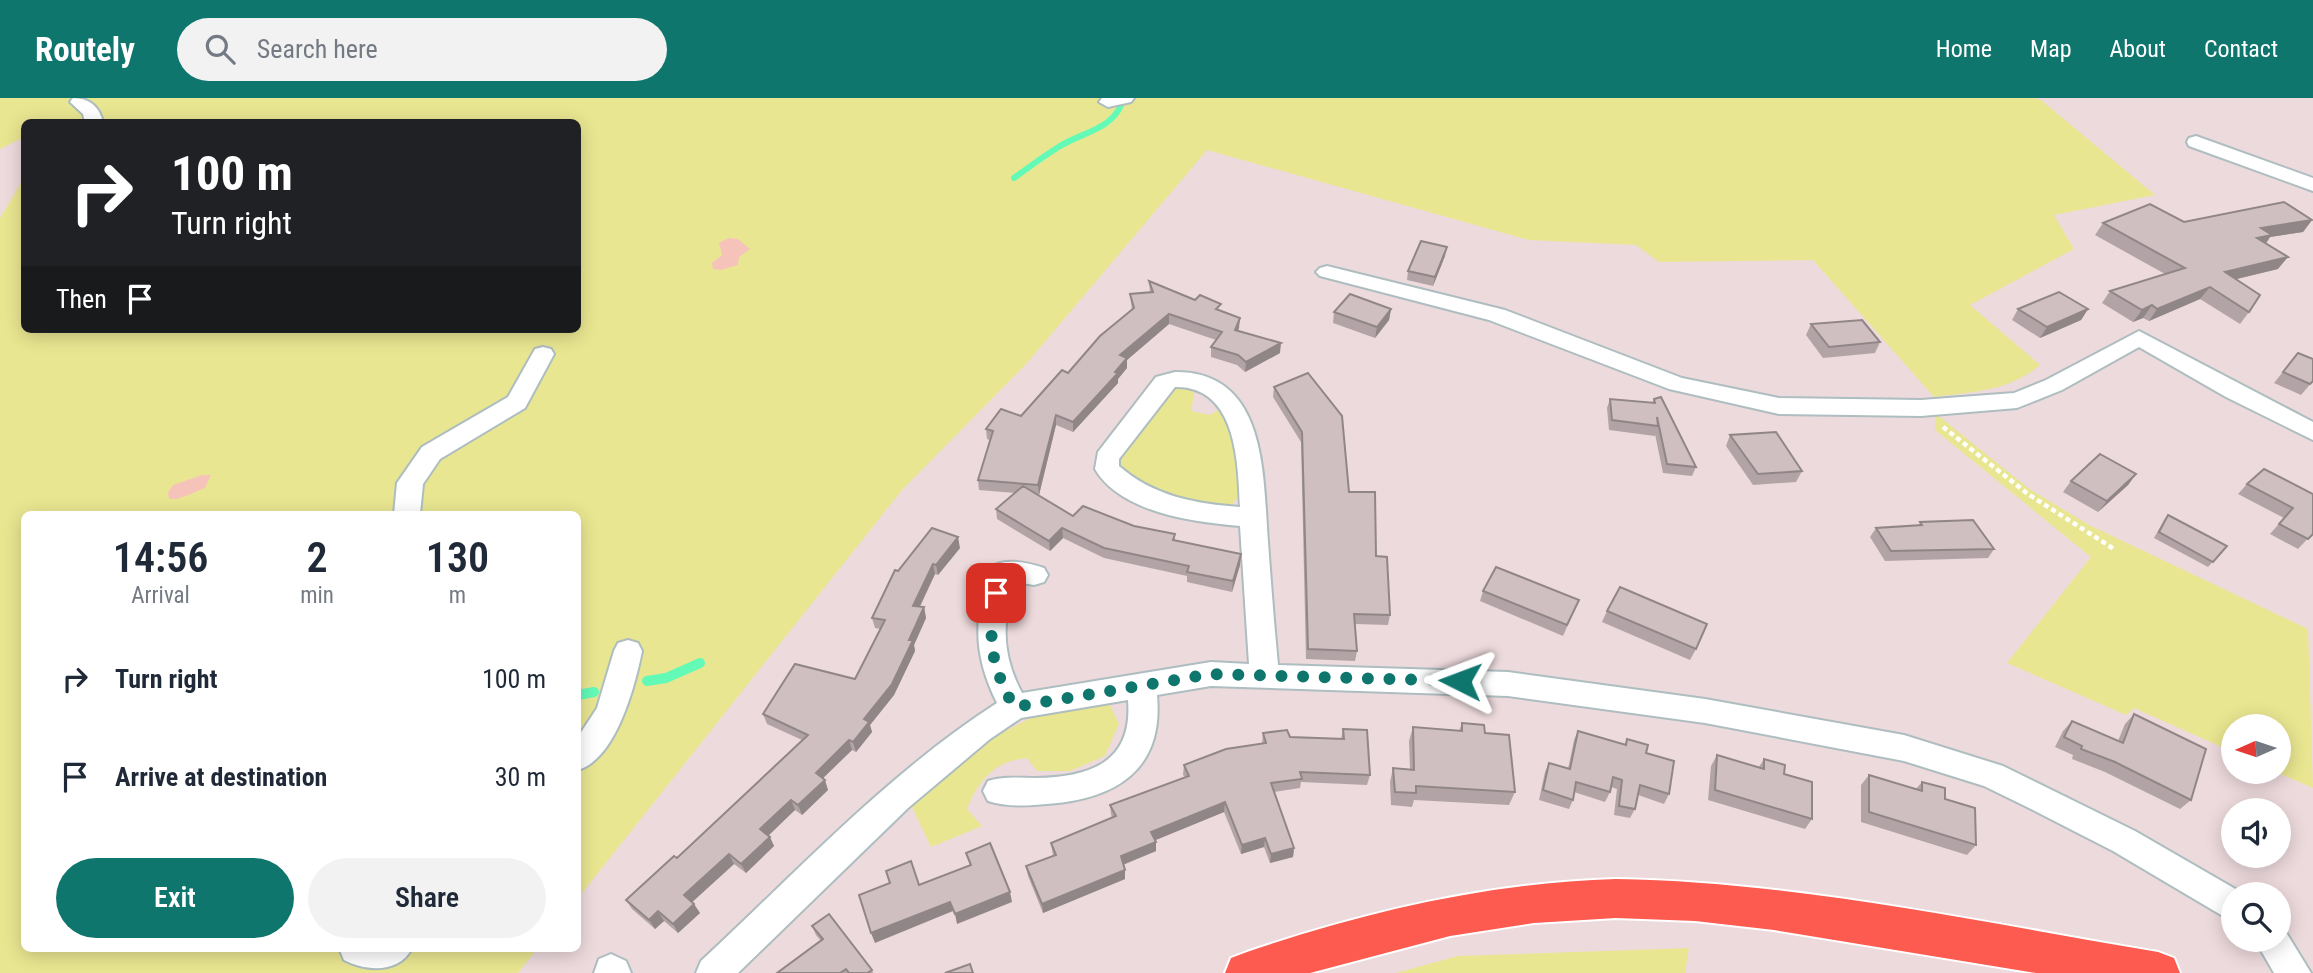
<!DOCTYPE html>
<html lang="en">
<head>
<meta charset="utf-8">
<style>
  :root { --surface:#fff; --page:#f2f2f3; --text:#1f2937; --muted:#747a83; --accent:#0f766e }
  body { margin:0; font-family:"Roboto Condensed",sans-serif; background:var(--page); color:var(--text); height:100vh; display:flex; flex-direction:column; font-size:26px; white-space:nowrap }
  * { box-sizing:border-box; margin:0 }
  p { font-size:23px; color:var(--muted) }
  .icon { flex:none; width:38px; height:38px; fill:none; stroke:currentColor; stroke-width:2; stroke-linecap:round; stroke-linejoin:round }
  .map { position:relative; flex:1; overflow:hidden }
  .details { position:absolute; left:21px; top:413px; width:560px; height:441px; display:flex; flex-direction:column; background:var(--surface); border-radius:10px; box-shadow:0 4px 18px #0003 }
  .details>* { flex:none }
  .top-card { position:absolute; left:21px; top:21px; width:560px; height:214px; border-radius:10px; box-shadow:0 4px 18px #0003; background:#202124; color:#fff; overflow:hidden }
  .needle { width:46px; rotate:267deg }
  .controls { position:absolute; left:2221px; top:616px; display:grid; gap:14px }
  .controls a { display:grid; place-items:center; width:70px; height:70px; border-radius:50%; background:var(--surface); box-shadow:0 4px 18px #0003; font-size:35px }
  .pin { position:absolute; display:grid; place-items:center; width:60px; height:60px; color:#fff; margin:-30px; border-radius:14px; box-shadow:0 4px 10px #0006 }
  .me { position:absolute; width:77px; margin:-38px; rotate:273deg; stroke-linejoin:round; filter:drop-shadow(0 0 5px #0008) }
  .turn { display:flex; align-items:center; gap:24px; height:147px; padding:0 35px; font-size:32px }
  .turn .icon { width:91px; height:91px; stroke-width:2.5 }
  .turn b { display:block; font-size:49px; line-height:60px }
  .then { display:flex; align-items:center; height:66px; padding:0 35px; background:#0003; gap:14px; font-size:26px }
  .eta { display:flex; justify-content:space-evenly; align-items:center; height:119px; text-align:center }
  .eta b { font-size:42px; font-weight:600; line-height:49px }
  .button { display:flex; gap:14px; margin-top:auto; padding:14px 35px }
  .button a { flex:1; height:80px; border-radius:42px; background:var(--accent); color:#fff; font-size:28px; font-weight:600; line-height:80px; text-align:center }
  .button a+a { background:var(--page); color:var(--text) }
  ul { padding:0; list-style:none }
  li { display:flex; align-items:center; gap:21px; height:98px; padding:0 35px }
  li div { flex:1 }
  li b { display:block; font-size:26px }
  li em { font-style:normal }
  header { display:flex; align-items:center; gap:42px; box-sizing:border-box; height:98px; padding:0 35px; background:var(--accent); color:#fff }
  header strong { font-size:33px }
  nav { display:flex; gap:38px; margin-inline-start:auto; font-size:24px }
  .search { width:490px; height:63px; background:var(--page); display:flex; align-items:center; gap:18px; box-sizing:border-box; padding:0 24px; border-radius:38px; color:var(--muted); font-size:26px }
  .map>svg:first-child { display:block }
  .green { fill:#e9e691 }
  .sand { fill:#f6c3ba }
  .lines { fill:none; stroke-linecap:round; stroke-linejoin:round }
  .stream-far1 { stroke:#63fab8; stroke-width:6 }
  .stream { stroke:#63fab8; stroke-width:10 }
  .minor-casing { stroke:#aebdbf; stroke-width:4 }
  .major-casing { stroke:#fff; stroke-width:4 }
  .path { stroke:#fff; stroke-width:4.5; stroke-dasharray:5 3.5; stroke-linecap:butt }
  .minor { fill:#fff; fill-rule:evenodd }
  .major { fill:#fd5b4f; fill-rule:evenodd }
  .wall { fill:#b2a4a6 }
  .shaded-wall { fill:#918687 }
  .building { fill:#cfbfc1; stroke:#918687; stroke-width:2 }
  .route { stroke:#0f766e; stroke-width:12; stroke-dasharray:0 21.6 }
</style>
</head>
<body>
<header>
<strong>Routely</strong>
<div class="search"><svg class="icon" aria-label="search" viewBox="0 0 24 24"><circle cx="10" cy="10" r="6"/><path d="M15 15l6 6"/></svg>Search here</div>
<nav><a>Home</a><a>Map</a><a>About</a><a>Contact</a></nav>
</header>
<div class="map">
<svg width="2313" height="875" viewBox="0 0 2313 875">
  <rect width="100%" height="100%" fill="#eddadd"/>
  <g class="green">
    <path d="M0,0H2034L2041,2L2155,97L2054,117L2074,151L1970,207L2040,267C2010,293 1973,294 1934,299L1813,162L1659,164L1636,147L1529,142L1207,52L1027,265L902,392L578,800V416H24V850L537,851L518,875H0V120L24,80V231H578V24H24V39L0,51Z"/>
    <path d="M1176,290L1195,291L1191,313L1210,317L1218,312C1238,337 1237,368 1238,399L1231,408C1191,409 1151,392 1118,370L1119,361L1170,293Z"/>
    <path d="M1935,315L2028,390L2089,427L2308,531L2313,690L2276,674L2278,628H2233V654L2134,610L2126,617L2007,565L2091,459L1935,332Z"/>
    <path d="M1109,605L1119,626L1105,658L1070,673H1037L1027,660C995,663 979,681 967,711L982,728L931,749L911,707L996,638L1044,613Z"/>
    <path d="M1689,850L1685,875H1396L1458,858Z"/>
  </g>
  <g class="sand">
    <path d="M729,140L738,141L750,151L739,159L738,167L721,172L713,171L712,165L722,157L719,145Z"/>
    <path d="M202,377H211L205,390C194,394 181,402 169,401L168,395L173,387Z"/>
  </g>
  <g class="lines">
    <path class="stream-far1" d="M1014,80C1029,69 1044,58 1060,48C1085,33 1115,31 1124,0"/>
    <g class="stream">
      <path d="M647,583L666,580L700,565"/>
      <path d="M578,597L594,594"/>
    </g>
    <g class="minor-casing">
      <g id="minor">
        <path d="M73,0C89,0 99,8 103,24H85L83,16L70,4Z"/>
        <path d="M1102,0H1134L1131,4L1108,9L1099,4Z"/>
        <path d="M2196,38L2313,80V93L2189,48L2187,44L2189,40Z"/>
        <path d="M1327,168L1505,212L1682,280L1779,300L1921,302L2014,295L2046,282L2139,233L2313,324V342L2226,299L2139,249L2062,292L2017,310L1921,318L1779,316L1669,291L1489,222L1320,178L1316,174L1320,170Z"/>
        <path d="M543,249L551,251L554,256L525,310L440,361L423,386L420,416H394L397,385L422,349L508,299L535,251Z"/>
        <path d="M1175,274C1268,273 1263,379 1268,444C1271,485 1274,526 1278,567L1508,574L1705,601L1904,637L2003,668L2135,733L2244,796H2233V824L2113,753L2025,708L1984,688L1904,663L1705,625L1508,598L1211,588L1157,597C1164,672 1116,701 1047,706C1028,708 1006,709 988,703L983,693L988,683C1004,678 1020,680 1036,680C1091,679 1133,664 1128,602L1021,620L990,641L908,710L738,875H696L701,863C796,775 888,675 997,605C973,557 971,513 997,466C1012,461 1029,465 1044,470L1048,477L1044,484L1034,487L1016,484C1000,522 1003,560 1022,595L1211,564L1249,566L1240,428C1194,424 1121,415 1095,371L1098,354L1156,279ZM1175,289C1237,288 1238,365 1240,409C1196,406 1153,398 1119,368V361Z"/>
        <path d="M628,542L638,545L642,553C635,588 616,661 578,672V639L597,610L614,553L618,545Z"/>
        <path d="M2278,828L2284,831L2311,875H2274L2255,842H2278Z"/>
        <path d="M339,850H412C400,875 367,874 344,862Z"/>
        <path d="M611,856L626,863L631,875H594L599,861Z"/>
      </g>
    </g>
    <g class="major-casing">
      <path id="major" d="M1616,781C1798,784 1979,824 2158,854L2174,860L2180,875H2036L1774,832L1695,823L1616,820L1534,825L1450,838L1310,875H1225L1231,860L1247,854C1368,813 1488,785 1616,781Z"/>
    </g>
    <path class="path" d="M1943,329L2028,396L2114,451"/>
    <use href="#minor" class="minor"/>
    <use href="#major" class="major"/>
  </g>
  <g class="wall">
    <path d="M2312,122L2303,134L2270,139L2266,146L2278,171L2236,181L2249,214L2240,226L2200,201L2149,223L2143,220L2133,224L2102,205L2110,193L2165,176L2095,137L2103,125Z"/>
    <path d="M1445,158L1433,188L1407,182L1408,173Z"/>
    <path d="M1149,183L1240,220L1238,233L1280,255L1245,274L1237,267L1211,259V249L1216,242L1169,226L1127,262V270L1118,281V285L1073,334L1056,327L1039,397H1037L1073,418L1175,436V442L1241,456L1240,467L1232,494L1187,484V478L1104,460L1063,440L1050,453L997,421L996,411L1015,395L979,392L978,382L990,342L987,341L986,331L1021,318L1068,275L1132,212L1130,196L1150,194Z"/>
    <path d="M1391,211L1389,222L1375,240L1333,225L1334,214Z"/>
    <path d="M2018,211H2088L2081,222L2040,240L2012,222Z"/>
    <path d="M1811,226L1880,244L1875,255L1823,260L1806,237Z"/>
    <path d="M2298,255L2313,283L2301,297L2274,285Z"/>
    <path d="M1274,289L1349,394L1376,458L1390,517L1388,527L1355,526L1357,553L1355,563L1306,561L1301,344L1273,299Z"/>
    <path d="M1610,301L1652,305L1654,301L1696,369L1692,378L1663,375L1655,336V338L1609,332L1607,310Z"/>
    <path d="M1730,337L1802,373L1796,384L1753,387L1726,348Z"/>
    <path d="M2136,376L2128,387L2098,414L2063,394L2071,383Z"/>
    <path d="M2247,386L2313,396V435L2298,451L2270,436L2284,420L2238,396Z"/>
    <path d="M2168,417L2227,448L2208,469L2154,440L2164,422Z"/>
    <path d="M1920,424L1994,451L1988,460L1885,463L1870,439L1876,430L1919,427Z"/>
    <path d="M960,450L938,477L935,476L920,509H924L926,520L914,547L915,553L894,597L870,627L872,634L856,654L852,652L823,680L828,692L802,717L795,712L768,737L774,748L746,775L734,766L692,804L700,815L678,835L664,823L655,831L632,811L626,802L677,760L802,642L767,626L763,616L855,581L881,531L875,530L872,520L898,473Z"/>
    <path d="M1483,493L1579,502L1563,538L1480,503Z"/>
    <path d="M1607,513L1696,551L1690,562L1602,524Z"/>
    <path d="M2134,616L2191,702L2180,711L2105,674L2072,661L2073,657L2055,649L2063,633L2072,623L2118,643L2125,626Z"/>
    <path d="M1462,625L1485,635L1515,694L1509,707L1414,702L1412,709L1391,707L1390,684L1393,670L1410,671L1409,643L1413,629L1459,633Z"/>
    <path d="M1343,631L1370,677L1367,687L1301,684L1300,690L1274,694L1294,750L1293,759L1270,765L1264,749L1241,756L1224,714L1155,742L1156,753L1123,767L1125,781L1043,815L1028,778L1026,768L1053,758L1051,745L1112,720L1111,716L1110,707L1185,679L1183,677L1184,667L1262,646L1263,635L1290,639L1341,641Z"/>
    <path d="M1578,633L1624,647L1627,641L1646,655L1669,696L1664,706L1638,697L1635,711L1630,720L1614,717L1617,691L1611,689L1610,694L1605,704L1574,694L1573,702L1569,711L1539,702L1545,674L1549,665L1568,671L1574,642Z"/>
    <path d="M1717,657L1759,669L1764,661L1812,721L1805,731L1708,702L1711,668Z"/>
    <path d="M1869,677L1916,691L1922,684L1945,701L1976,747L1967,757L1861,724V687Z"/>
    <path d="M812,828L872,872L873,875H777L821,843L816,837Z"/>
  </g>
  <g class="shaded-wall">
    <path d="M2312,122L2303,134L2270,139L2263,149L2248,152L2261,130Z"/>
    <path d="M1447,149L1445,158L1433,188L1435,179Z"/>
    <path d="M2288,159L2278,171L2216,186L2225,174Z"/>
    <path d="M2210,189L2200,201L2149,223L2157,211Z"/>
    <path d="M2152,207L2143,220L2133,224L2142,212Z"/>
    <path d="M1391,211L1389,222L1375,240L1377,229Z"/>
    <path d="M2088,211L2081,222L2040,240L2047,229Z"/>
    <path d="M1169,216V226L1127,262V270L1118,281V285L1073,334V324L1115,274L1120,257Z"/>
    <path d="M1240,220L1239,230L1234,242L1235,232Z"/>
    <path d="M1281,245L1280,255L1245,274L1246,264Z"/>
    <path d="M1056,317V327L1039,397L1038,387Z"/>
    <path d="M2136,376L2128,387L2098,414L2107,403Z"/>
    <path d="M1062,430L1063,440L1050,453L1049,443Z"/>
    <path d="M958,439L960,450L938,477L936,467Z"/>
    <path d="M1241,456L1240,467L1232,494L1233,483Z"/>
    <path d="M933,466L935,476L915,518L913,508Z"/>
    <path d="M924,509L926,520L914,547L915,553L894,597L870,627L872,634L856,654L853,644L864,621L909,542Z"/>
    <path d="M849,642L852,652L819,684L816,675Z"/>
    <path d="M825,682L828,692L802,717L798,707Z"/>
    <path d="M791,702L795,712L765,741L760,731Z"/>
    <path d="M1225,704L1224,714L1151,744V734Z"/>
    <path d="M770,739L774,748L746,775L741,766Z"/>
    <path d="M1265,740L1264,749L1241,756L1242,747Z"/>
    <path d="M1156,744V753L1122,767L1121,758Z"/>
    <path d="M1294,750L1293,759L1270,765L1271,756Z"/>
    <path d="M729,756L734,766L689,807L684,797Z"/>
    <path d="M1125,772V781L1043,815L1042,806Z"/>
    <path d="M1010,794L1012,804L957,826L955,816Z"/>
    <path d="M950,804L953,813L875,845L871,835Z"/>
    <path d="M694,806L700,815L678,835L673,826Z"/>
    <path d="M658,813L664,823L655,831L649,822Z"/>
  </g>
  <g class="building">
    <path d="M2284,104L2312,122L2261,130L2272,137L2257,140L2288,159L2225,174L2260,197L2249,214L2210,189L2157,211L2152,207L2142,212L2110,193L2185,170L2103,125L2150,106L2184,124Z"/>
    <path d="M1421,143L1447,149L1435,179L1408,173Z"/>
    <path d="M1149,183L1195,202L1200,197L1221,206L1216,211L1240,220L1235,232L1281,245L1246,264L1238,257L1211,249L1222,234L1169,216L1120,257L1127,260L1115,274L1118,275L1073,324L1056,317L1038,387L978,382L993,333L986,331L1001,311L1021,318L1062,272L1068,275L1100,238L1134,210L1130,196L1153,194Z"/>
    <path d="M2059,194L2088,211L2047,229L2018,211Z"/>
    <path d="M1350,196L1391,211L1377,229L1334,214Z"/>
    <path d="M1862,222L1880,244L1829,249L1811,226Z"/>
    <path d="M2298,255L2313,261V283L2310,286L2283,274Z"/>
    <path d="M1308,275L1342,318L1349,394H1375L1376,458L1387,459L1390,517L1354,516L1357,553L1308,551L1302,334L1274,289Z"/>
    <path d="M1661,299L1696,369L1667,366L1657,319L1658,328L1612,322L1610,301L1655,305L1654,301Z"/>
    <path d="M1776,334L1802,373L1758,376L1730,337Z"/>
    <path d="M2100,356L2136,376L2107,403L2071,383Z"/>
    <path d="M2264,371L2313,396V436L2308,441L2279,426L2293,410L2247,386Z"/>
    <path d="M1023,388L1073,418L1083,408L1134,428L1175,436L1173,442L1241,456L1233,483L1187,474L1189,468L1104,450L1062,430L1049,443L996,411Z"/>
    <path d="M2168,417L2227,448L2213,464L2159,434Z"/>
    <path d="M1973,422L1994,451L1891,453L1876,430L1922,427L1920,424Z"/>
    <path d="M932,430L958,439L936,467L933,466L913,508L924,509L909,542H913L892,586L864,621L869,624L853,644L849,642L816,675L825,682L798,707L791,702L760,731L770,739L741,766L729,756L684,797L694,806L673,826L658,813L649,822L626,802L674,758L677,760L808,637L763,616L795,566L855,581L885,522L872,520L895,472L898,473Z"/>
    <path d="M1496,469L1579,502L1567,527L1483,493Z"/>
    <path d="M1620,489L1707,526L1696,551L1607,513Z"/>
    <path d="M2134,616L2206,651L2191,702L2115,664L2081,651L2082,648L2064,639L2072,623L2123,645Z"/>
    <path d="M1462,625L1484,627L1485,635L1509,637L1515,694L1416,688V695L1395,694L1393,670L1414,672L1413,629L1462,633Z"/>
    <path d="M1343,631L1367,632L1370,677L1300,674L1302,681L1271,685L1294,750L1271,756L1265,740L1242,747L1225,704L1151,734L1156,744L1121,758L1125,772L1042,806L1026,768L1056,757L1051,745L1116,718L1110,707L1189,678L1184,667L1226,651L1266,645L1263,635L1287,632L1290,639L1344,641Z"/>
    <path d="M1578,633L1626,647L1627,641L1648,647L1646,655L1674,663L1669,696L1640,687L1635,711L1619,708L1622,682L1613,679L1610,694L1576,684L1573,702L1543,692L1549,665L1570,671Z"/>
    <path d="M1717,657L1764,671V661L1785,667L1784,676L1812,684V721L1715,692Z"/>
    <path d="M1869,677L1922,693V684L1945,690V701L1975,710L1976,747L1869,714Z"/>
    <path d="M990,745L1010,794L955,816L950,804L871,835L859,797L890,785L886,773L911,763L919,787L971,767L966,755Z"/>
    <path d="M829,816L872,872L867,875H849L846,871L840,875H777L823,841L812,828Z"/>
    <path d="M970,866L973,875H945Z"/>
  </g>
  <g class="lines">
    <path class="route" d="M996,495C987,543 991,567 1014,609L1211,576L1460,583"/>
  </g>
</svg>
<div class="controls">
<a><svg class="needle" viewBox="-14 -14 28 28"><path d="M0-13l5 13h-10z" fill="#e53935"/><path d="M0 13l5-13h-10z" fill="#747a83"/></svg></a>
<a><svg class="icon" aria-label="sound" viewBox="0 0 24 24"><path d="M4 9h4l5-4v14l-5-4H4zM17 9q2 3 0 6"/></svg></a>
<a><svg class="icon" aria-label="search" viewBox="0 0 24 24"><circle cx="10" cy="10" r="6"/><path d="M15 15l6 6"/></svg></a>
</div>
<div class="pin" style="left:996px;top:495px;background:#d93025"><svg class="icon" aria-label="arrive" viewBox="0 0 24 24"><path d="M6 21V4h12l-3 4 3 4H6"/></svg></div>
<svg class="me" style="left:1460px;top:583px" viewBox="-20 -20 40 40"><path d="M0-17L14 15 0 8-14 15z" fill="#0f766e" stroke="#fff" stroke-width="4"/></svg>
<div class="top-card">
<div class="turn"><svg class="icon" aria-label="right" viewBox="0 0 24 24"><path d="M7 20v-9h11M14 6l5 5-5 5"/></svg><div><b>100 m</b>Turn right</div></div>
<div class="then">Then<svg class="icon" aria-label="arrive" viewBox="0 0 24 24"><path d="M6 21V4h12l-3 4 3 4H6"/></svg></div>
</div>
<section class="details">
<div class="eta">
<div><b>14:56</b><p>Arrival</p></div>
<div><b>2</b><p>min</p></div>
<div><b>130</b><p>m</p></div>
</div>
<ul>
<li><svg class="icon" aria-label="right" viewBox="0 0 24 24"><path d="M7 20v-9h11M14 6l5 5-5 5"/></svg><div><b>Turn right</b></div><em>100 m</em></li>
<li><svg class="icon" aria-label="arrive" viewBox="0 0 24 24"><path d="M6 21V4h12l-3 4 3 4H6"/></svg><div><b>Arrive at destination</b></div><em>30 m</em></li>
</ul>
<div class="button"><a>Exit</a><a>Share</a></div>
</section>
</div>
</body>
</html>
